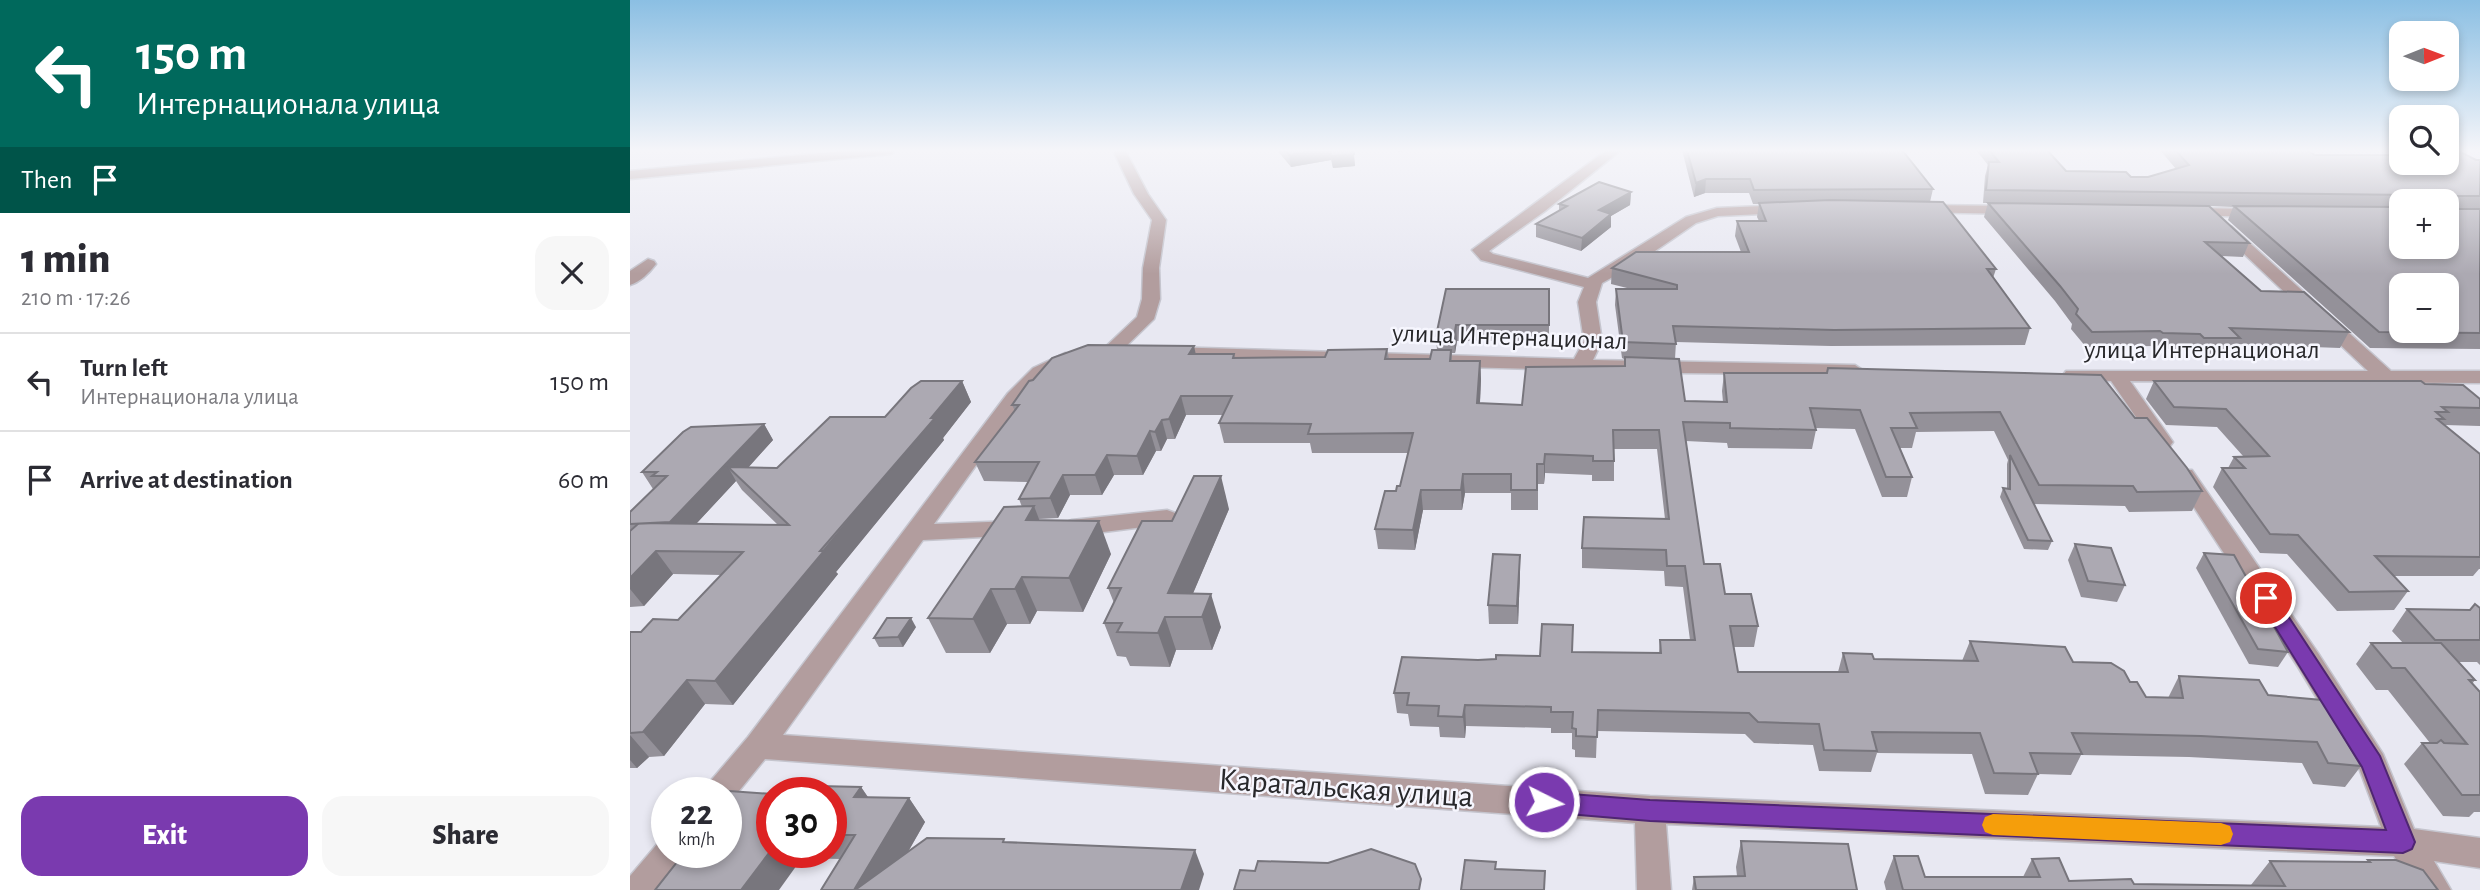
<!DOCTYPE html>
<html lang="en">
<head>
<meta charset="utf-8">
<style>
  :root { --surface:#fff; --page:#f7f7f7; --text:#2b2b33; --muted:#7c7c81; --line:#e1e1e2; --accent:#7a3aaf }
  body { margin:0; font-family:"Alegreya Sans",sans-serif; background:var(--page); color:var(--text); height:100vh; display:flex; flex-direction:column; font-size:26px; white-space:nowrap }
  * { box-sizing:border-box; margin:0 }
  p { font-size:23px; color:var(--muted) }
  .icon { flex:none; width:38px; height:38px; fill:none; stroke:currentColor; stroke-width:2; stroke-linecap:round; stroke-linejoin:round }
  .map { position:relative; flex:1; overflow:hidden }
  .details { display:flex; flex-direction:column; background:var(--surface); width:630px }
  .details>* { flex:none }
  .guide { background:#00695c; color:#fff; overflow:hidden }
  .needle { width:46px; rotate:89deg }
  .buttons { position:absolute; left:1759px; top:21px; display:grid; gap:14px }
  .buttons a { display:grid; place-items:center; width:70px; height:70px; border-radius:14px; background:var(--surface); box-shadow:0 4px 10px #0003; font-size:35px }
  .speed { position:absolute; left:21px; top:777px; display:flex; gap:14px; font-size:35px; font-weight:700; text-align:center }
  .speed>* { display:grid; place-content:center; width:91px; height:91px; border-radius:50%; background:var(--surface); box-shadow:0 4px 10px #0003; line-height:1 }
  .speed small { font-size:18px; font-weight:400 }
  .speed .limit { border:10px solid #d22; background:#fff; color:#111 }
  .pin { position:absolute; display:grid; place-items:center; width:60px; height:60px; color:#fff; margin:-30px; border:4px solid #fff; border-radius:50%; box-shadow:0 2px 7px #0007 }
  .me { position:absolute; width:77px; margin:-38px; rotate:95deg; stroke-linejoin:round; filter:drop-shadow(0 0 5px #0008) }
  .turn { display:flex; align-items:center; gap:24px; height:147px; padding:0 21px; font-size:32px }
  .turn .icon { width:91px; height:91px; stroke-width:2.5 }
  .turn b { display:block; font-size:49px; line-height:60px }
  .then { display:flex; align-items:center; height:66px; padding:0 21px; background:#0003; gap:14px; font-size:26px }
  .round { display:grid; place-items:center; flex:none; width:74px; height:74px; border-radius:21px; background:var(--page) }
  .overview { display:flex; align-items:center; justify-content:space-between; height:119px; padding:0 21px }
  h1 { font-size:42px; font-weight:800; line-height:52px }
  .action { display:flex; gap:14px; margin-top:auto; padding:14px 21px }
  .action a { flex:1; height:80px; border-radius:21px; background:var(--accent); color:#fff; font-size:28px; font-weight:800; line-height:80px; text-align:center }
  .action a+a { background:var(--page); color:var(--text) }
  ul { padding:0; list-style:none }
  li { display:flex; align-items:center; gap:21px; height:98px; padding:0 21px; border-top:2px solid var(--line) }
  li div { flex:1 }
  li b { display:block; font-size:26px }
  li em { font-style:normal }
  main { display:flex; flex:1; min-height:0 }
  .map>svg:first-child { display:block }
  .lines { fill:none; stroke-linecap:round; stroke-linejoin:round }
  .street-casing { stroke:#c5c5ce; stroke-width:3 }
  .street { fill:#b29d9e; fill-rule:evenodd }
  .wall { fill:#949199; fill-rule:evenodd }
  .shaded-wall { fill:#78767d }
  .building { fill:#aca9b2; stroke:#78767d; stroke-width:2; fill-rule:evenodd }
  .route { fill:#7a3aaf; stroke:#4f2672; stroke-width:2 }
  .slow { fill:#f59e0b }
  .labels { text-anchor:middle; stroke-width:5; stroke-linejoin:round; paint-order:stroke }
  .street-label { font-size:26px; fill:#28282b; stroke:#f6f6fe }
  .near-street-label { font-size:32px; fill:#28282b; stroke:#f6f6fe }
</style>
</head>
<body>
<main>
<section class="details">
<div class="guide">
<div class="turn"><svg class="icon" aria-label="left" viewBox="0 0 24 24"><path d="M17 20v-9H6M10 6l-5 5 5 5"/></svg><div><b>150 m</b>Интернационала улица</div></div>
<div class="then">Then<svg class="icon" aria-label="arrive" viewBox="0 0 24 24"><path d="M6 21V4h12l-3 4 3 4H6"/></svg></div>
</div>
<div class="overview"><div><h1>1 min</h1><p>210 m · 17:26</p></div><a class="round"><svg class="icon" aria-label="close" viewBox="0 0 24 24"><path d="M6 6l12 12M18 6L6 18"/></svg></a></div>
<ul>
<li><svg class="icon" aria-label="left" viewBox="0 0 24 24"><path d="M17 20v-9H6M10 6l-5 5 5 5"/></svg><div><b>Turn left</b><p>Интернационала улица</p></div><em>150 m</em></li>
<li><svg class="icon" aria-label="arrive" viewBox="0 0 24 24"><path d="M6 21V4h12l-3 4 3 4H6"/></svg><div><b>Arrive at destination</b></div><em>60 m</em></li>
</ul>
<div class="action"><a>Exit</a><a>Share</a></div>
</section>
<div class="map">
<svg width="1850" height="890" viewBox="0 0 1850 890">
  <rect width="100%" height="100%" fill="#e8e8f2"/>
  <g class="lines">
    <g class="street-casing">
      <g id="street">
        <path d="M225,150H267L261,154L0,179V171Z"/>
        <path d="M483,150H495L518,194L536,220L529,268L530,299L524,319L486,356L479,358L470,352L507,317L512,299L513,268L522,220L504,194Z"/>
        <path d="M977,150H991L915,211L859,251L863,254L958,278L1056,217L1087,208L1156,205L1163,209L1156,213L1088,216L1066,223L1006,264L972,283L966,302L972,341L963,360L1225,365L1234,371L1232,375L1053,373L537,359L528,353L537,347L944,359L954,341L948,302L954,287L851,260L842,250Z"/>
        <path d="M1290,205L1384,206L1391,210L1384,214L1285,212L1283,209L1285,206Z"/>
        <path d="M1560,208L1629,209L1636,213L1629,217L1555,215L1553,212L1555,209Z"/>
        <path d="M1597,225L1602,227L1761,371H1850V383L1500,381L1543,442L1540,446H1526L1481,381L1436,379L1433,375L1436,371H1738L1592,233L1589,230L1592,227Z"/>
        <path d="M18,259L24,261L26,264C20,272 10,282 0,285V271Z"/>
        <path d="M435,353L442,355L444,359L417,376L392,401L304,524L385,521L393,523L397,529L393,535L293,540L153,735L1020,796L1751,827L1729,768L1668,667L1543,475L1546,470H1562L1688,653L1753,754L1784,829L1850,838V868L1804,861L1821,890H1785L1764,856L1036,824L1041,890H1007L1005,823L135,759L100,802L96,804V793H74L78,784L118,737L378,393L403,368Z"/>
        <path d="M537,510L545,513L548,518L545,523L442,536L434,533L430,528L434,523L442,520Z"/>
        <path d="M37,838V852H56L30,890H0V876L29,842Z"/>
      </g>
    </g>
    <use href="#street" class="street"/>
  </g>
  <g class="wall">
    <path d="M647,150H723L725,166L703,168L701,160L661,167Z"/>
    <path d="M1052,150H1272L1303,189L1300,202L1366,269L1363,278L1400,328L1395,345L1201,346L1046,342L1045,359L1055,401L1093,402L1092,391L1094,373L1505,418L1572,491L1562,511L1499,512L1495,506L1404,504L1422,541L1418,550L1394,549L1370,497L1373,488H1377V464L1378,460L1364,431L1286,432L1282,448H1270L1282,477L1277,497H1252L1225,429L1186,428V430L1182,449L1098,448L1097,443L1056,441L1074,564L1095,594L1128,626L1124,647H1103L1108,672H1208L1213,653L1244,659L1332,661L1340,641L1443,662L1500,682L1516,697L1538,698L1549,676L1638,695L1731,766L1715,787L1683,784L1672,763L1559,757L1451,755L1441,775L1408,774L1398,795L1355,794L1342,754L1247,753L1241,772L1189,771L1183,745L1124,743L1115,734L967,731L966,758L945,757V750L942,749V733H921V728L836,726L835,738L810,737L809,727L780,726L778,714L767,713L764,693L848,660L910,656L942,652L1029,653L1030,640H1060L1053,587L1035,586L1034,571L952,568V548L1035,519L1027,449H984V481H962V475L915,473L914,484H908V510H881V493H835L832,510H793L785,550L748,549L745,529L766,491L770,486L778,453H682L680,443H594L589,423L593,415H556L545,439H537L531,451H526L513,475H484L472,495H440L428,518L409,519V520L481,554L453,612L407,611L400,624H377L360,653H316L298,618L392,507L389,499L398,482L354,481L345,462L385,411L382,405L403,380L566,354H604L605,358L695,357L757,349L759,359H800L807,350L806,336L816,289H919V341H827L825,353H822V361H850L851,379L850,403L892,405L994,366V359L992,358L985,305L986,289H1001L981,284L982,268L1111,252L1105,236L1107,221H1129L1127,217L1129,204H1123L1119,193H1075L1064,197Z"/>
    <path d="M1346,150H1417L1436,171L1501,177H1518L1546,169L1530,150L1685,155H1769L1761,150H1771V163L1850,160V349L1740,348L1598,220L1603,207L1579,206L1619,243L1613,257L1592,256L1631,291L1719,332L1710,348L1607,344L1602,354H1567L1563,349H1526L1524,346L1456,347L1441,329L1442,324L1425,301L1354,217L1358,203H1353L1355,176L1358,165ZM1771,201H1816L1771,247Z"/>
    <path d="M1001,192L1000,205L981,216V227L951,251L906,237V224L929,211V204Z"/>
    <path d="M332,381L341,402L313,438L314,440L206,572L208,574L103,705L75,704L34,756L19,757L7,768H0V632H11L48,620L91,575L43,574L14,606L0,607V512L23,489L12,472L134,424L143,440L118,467L147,468ZM106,481L112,490L148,525L66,524Z"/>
    <path d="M1524,381L1795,384L1850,399V426L1815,425L1850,454V569H1849L1843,576H1764L1778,591L1764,610L1707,611L1657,554L1630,553L1583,487L1592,468H1598L1604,457L1613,456L1587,427L1536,425L1516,399Z"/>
    <path d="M599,509L563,593L591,627L582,650H546L540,667L500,666L496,657L487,656L474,623L484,603L478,588L542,521Z"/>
    <path d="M1445,544L1495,585L1487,602L1451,597L1438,560Z"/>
    <path d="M1574,553L1658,652L1648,667L1619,664L1566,568Z"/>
    <path d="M890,573L888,624H859L858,605Z"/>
    <path d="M1850,608V665L1847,662H1829L1845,680L1842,684L1850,692V812H1844L1839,817L1813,816L1774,764L1792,743H1800L1758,690H1746L1726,664L1741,643H1773L1762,631L1777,609L1840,610Z"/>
    <path d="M286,627L273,647H249L244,638Z"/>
    <path d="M231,787L238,797L279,798L295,822L278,852L375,842L574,874L210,859L172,858L142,852H201V793Z"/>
    <path d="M1111,841L1227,890H1062L1064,877L1107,876L1106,867Z"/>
    <path d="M1264,856L1295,877H1393L1402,859L1439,881L1504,884L1621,885L1640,861L1735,862L1738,860L1808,890H1256L1254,882Z"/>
  </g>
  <g class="shaded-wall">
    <path d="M691,150H700L701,160L661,167L659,155Z"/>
    <path d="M767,150H784L768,152Z"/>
    <path d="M724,154L725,166L703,168L701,156Z"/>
    <path d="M1076,179L1075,193L1064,197L1066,183Z"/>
    <path d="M1001,192L1000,205L981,216V227L951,251L952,238L969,210Z"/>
    <path d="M826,325L827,341L825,353L824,337Z"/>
    <path d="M564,346L568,364L559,354Z"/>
    <path d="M850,361L851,379L849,422L847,403Z"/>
    <path d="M332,381L341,402L313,438L314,440L206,572L208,574L103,705L85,681Z"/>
    <path d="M551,396L556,415L545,439L539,419Z"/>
    <path d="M532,420L537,439L531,451L525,432Z"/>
    <path d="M134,424L143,440L109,478L98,467L106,481L52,539L40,522Z"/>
    <path d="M520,431L526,451L513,475L507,456Z"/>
    <path d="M915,454V473L914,484V464Z"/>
    <path d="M477,455L484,475L472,495L465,475Z"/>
    <path d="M833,474L835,493L832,510L831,490Z"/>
    <path d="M433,475L440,495L428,518L420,498Z"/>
    <path d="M591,476L599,509L553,617L538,593Z"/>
    <path d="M791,490L793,510L785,550L783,530Z"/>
    <path d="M404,506L417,540L396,520Z"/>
    <path d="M469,521L481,554L453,612L439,578Z"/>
    <path d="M26,551L43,574L14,606L0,589V578Z"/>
    <path d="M890,555V573L888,624L887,606Z"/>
    <path d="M392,577L407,611L400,624L385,589Z"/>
    <path d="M361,589L377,624L360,653L343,619Z"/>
    <path d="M581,594L591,627L582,650L572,617Z"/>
    <path d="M535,617L546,650L540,667L528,633Z"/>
    <path d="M281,618L286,627L273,647L268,637Z"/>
    <path d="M57,680L75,704L34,756L13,732Z"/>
    <path d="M835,705L836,726L835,738L833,717Z"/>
    <path d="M0,735L19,757L7,768L0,760Z"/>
    <path d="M231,787L247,811L224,797Z"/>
    <path d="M279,798L295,822L256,890H224Z"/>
    <path d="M142,849V852H168L172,858L149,890H111Z"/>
    <path d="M565,850L574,874L569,890H551Z"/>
  </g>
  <g class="building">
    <path d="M655,150H691L659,155Z"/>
    <path d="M700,150H723L724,154L701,156Z"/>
    <path d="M1057,150H1272L1303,189L1124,190L1120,179H1076L1066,183Z"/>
    <path d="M1359,150H1417L1436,171L1496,172L1501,177H1518L1559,165L1545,150H1676L1685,155H1771V163H1816V150H1827L1846,160H1850V196H1824L1821,206L1824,209H1850V333L1749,332L1604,206L1771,207V247H1816V201H1781L1780,195L1356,190L1359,162H1369ZM1771,285H1816V331H1771Z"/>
    <path d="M969,182L1001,192L969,210L981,214L952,238L906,224L937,206L929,204Z"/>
    <path d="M1200,200L1313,202L1366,269H1357L1400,328L1204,330L1043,326L1046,344L993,342L986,289H1047V285L982,268L1006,252H1119L1107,221H1136L1129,203Z"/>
    <path d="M1358,203L1579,206L1619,243L1575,242L1631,291L1674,292L1719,332L1600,328L1610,338H1574L1570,334L1533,333L1530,331L1462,332L1446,314L1448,309L1430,286Z"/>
    <path d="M816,289H919V325H826L824,337L806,336Z"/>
    <path d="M458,345L564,346L559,354H604L603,358L695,357L698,350L757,349L755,359H800L802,350H821L820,361H850L847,403L892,405L896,367L995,366V357L1049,359L1055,401L1097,402L1094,373H1197L1198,368L1471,375L1505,418H1517L1557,468L1572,491L1507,492L1503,486L1409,485L1370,412L1280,413L1287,428H1261L1282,477H1256L1230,410L1180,408L1186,430L1100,428V423L1053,422L1074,564H1090L1095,594H1121L1128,626H1100L1108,672H1218L1213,653L1242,654L1244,659L1348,661L1340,641L1435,647L1443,662L1481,663L1494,671L1500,682H1507L1516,697L1553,698L1549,676L1629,680L1638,695L1692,700L1731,766L1698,763L1687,742L1571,736L1442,733L1452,754L1400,753L1408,774L1364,773L1350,733L1242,732L1247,751L1194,750L1189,724L1128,722L1119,713L968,710L967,737L946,736V729L942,728L943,712H921V707L835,705L833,717L808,716L809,706L777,705L779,693H764L772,657L848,660L866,659V655L910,656L912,624L943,625L942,652L1031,653L1030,640H1065L1055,566H1037L1036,550L952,548L954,517L1039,519L1029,430H983L984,461H963V456L915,454L914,464H907V490H881V474H833L831,490H791L783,530L745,529L755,491H766L767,486H770L783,433L678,434L681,424L589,423L602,396H551L539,419L532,420L525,432L520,431L507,456L477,455L465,475H433L420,498L389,499L409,462H345L389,405H382L399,381L403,380L422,358Z"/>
    <path d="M291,381H332L301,418H305L190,551H194L85,681L57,680L13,732L0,733V632H11L23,619L48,620L113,552L26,551L0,578V531L9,523L159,525L98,467L147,468L200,417H255L281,388Z"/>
    <path d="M1524,381H1791L1795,384L1833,385L1850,399V408L1812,407L1818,412H1806L1814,419H1807L1850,454V557L1745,556L1778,591L1719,592L1668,535L1640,534L1592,468H1615L1604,457L1639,456L1596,409L1544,407Z"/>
    <path d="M134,424L40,522L0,524V512L37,476H22L27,472H12L53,432L61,427Z"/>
    <path d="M1380,455L1422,541L1398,540L1373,488L1380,489Z"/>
    <path d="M564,476H591L538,593L581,594L572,617H535L528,633L487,632L492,623H474L491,588H478L512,521H542Z"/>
    <path d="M404,506L396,520L469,521L439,578L392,577L385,589H361L343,619L298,618L374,507Z"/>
    <path d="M1445,544L1481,548L1495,585L1458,581Z"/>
    <path d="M1574,553L1604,555L1658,652L1628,649Z"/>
    <path d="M863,554L890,555L887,606L858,605Z"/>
    <path d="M1845,604L1850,608V640H1805L1777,609L1840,610Z"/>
    <path d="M257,618H281L268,637L244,638Z"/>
    <path d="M1741,643H1811L1845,680H1839L1850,692V795H1832L1792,743H1807L1811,740L1814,743L1837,744L1775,668H1762Z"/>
    <path d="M188,786L231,787L224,797L279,798L224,890H191L225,835H201V793H183Z"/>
    <path d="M85,790L142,794V849L111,890H25L55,852H96V793H83Z"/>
    <path d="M297,838L374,839L373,842L565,850L551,890H225Z"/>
    <path d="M1111,841L1218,844L1227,890H1066L1064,877L1115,876Z"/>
    <path d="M741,849L785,864L791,879L789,890H604L610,870L625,871L628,861L698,863Z"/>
    <path d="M1264,856H1288L1295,877H1410L1402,859L1429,858L1439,881L1501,879L1504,884L1655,886L1640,861L1740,862L1738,860H1766L1793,870L1808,890H1273Z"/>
    <path d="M835,860L866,862L865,869L915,871L914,890H831Z"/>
  </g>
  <linearGradient id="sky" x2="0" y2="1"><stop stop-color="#8bbfe3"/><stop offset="0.55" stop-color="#f5f5f9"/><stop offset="1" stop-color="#f5f5f9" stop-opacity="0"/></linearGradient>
  <rect width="1850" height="274" fill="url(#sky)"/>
  <path class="route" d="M1636,591L1643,593L1750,756L1785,842L1782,849L1773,853L1020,821L914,812L906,809L903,802L906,795L914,792L1020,800L1756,830L1732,767L1627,598L1629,593Z"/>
  <path class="slow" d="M1363,814L1591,823L1600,826L1603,834L1600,842L1591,845L1363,835L1355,832L1352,825L1355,817Z"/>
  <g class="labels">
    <g class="street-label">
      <text transform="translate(880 336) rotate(2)" y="9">улица Интернационал</text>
      <text x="1572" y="358">улица Интернационал</text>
    </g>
    <g class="near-street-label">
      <text transform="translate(716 787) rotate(4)" y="11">Каратальская улица</text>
    </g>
  </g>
</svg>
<div class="buttons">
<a><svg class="needle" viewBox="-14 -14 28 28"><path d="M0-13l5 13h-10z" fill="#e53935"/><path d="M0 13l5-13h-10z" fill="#7c7c81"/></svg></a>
<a><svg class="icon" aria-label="search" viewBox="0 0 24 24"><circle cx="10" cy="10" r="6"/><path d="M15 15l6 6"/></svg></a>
<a>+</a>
<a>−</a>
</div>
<div class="speed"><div>22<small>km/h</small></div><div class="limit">30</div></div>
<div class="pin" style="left:1636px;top:598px;background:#d93025"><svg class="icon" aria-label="arrive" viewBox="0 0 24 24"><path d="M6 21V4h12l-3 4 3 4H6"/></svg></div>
<svg class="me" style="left:914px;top:802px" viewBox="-20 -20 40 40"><circle r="17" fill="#7a3aaf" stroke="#fff" stroke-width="3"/><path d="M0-11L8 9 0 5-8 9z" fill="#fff"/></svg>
</div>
</main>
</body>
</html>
